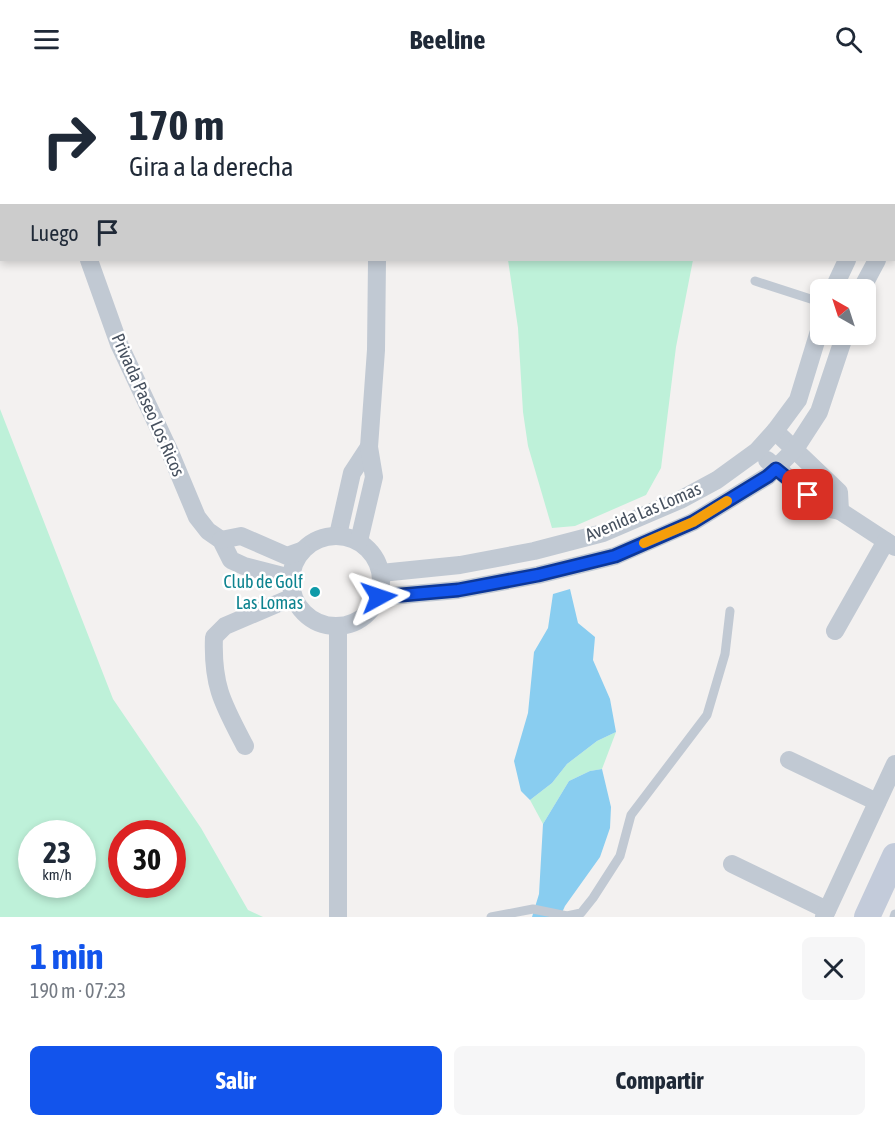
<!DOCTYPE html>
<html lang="es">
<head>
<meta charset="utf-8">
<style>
  :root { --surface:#fff; --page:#f6f6f7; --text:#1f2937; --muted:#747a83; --accent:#1254ec }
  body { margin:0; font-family:"Asap Condensed",sans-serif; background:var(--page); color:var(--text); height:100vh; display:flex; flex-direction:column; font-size:22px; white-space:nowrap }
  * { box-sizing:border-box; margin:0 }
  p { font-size:20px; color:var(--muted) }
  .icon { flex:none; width:33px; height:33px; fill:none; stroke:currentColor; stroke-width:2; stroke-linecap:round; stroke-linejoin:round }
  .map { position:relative; height:839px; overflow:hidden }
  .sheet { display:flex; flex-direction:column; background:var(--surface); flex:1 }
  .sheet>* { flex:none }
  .hud { position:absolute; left:0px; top:0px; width:896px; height:183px; box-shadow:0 3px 9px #0003; background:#fff; color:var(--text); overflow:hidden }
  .needle { width:39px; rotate:321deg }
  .buttons { position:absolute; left:810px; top:201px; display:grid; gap:12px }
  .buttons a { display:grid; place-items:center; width:66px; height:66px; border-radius:9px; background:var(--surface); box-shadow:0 3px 9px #0003; font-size:30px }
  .speed { position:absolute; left:18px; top:742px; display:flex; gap:12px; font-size:30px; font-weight:700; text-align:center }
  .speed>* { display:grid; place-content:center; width:78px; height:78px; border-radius:50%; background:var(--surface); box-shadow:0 3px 9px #0003; line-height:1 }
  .speed small { font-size:15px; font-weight:400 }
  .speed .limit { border:9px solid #d22; background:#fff; color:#111 }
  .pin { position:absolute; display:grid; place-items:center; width:51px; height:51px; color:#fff; margin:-26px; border-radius:12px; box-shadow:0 3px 9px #0006 }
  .me { position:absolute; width:66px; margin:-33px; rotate:85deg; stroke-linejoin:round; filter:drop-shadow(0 0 4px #0008) }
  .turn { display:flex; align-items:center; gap:21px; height:126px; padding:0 30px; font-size:27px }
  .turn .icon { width:78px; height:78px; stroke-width:2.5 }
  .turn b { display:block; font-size:42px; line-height:51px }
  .then { display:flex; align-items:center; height:57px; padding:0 30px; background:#0003; gap:12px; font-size:22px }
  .round { display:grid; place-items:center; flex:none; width:63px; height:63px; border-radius:9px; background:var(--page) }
  .overview { display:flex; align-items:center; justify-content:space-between; height:102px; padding:0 30px }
  h1 { font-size:36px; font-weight:700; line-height:45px; color:var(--accent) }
  .cta { display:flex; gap:12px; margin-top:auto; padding:12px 30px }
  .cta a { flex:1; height:69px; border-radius:9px; background:var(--accent); color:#fff; font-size:24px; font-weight:700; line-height:69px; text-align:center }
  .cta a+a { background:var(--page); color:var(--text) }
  header { display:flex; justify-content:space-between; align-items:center; height:78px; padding:0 30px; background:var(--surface); font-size:27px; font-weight:700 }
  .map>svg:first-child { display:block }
  .green { fill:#bef1d9; fill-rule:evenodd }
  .water { fill:#89cdf0 }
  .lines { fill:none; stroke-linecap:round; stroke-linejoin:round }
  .service { stroke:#c1c9d3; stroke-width:9 }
  .minor { stroke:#c1c9d3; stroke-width:18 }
  .secondary { stroke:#c3cbda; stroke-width:26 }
  .route-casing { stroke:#0c3799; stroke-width:15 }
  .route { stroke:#1254ec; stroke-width:10 }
  .slow { stroke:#f59e0b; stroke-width:10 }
  .culture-dot { fill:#0f9aa8; stroke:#fff; stroke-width:2 }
  .labels { text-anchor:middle; stroke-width:5; stroke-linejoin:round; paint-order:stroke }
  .street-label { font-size:18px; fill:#47515f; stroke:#fff }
  .culture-label { font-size:18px; fill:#0d838f; stroke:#fff; text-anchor:end }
</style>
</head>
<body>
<header><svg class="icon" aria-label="menu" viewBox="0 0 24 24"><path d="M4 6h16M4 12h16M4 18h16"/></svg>Beeline<svg class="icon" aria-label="search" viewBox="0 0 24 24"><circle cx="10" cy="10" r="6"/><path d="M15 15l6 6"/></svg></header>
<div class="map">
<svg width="895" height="839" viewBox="0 0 895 839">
  <rect width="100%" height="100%" fill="#f3f1f0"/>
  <g class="green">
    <path d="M542,0H732L542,2Z"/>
    <path d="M508,182H693L676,269L661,390L646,417L575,448L552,450L528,368L523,334L518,250Z"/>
    <path d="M0,331L113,621L201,750L248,832L263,839H0ZM32,756H82V807H32ZM122,756H172V807H122Z"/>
    <path d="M616,654L602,691L590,693L569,703L543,746L530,722L552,705L567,686L597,663Z"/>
  </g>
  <g class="water">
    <path d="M570,511L578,545L595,559L593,582L610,621L616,654L597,663L567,686L552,705L530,722L521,713L514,683L528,635L534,574L548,550L553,516Z"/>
    <path d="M602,691L611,729L610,750L600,779L565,828L560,839H532L539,816L543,746L569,703L590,693Z"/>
  </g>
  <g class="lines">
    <g class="service">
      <path d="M894,81H895"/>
      <path d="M755,203L820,224"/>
      <path d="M491,839L533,831L567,838L581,835L593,820L620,778L631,737L707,637L725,576L730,533"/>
      <path d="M894,839L895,836"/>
    </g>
    <g class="minor">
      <path d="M384,0V2"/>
      <path d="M153,2L154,0"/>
      <path d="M179,2L180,0"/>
      <path d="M894,114L895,112"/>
      <path d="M894,160L895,159"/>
      <path d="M89,182L119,266L169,372L197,439L208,453L221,462L231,482L244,488L283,498L290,507"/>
      <path d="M833,212L847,182"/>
      <path d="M861,212L877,182"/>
      <path d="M775,353L839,414L840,433"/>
      <path d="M767,382L824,430L840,433L895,469"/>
      <path d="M338,457L352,395L369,369"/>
      <circle cx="336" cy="503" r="45"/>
      <path d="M221,462L241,458L287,478L301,473"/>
      <path d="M359,463L374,399L369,369L376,272L377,182"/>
      <path d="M381,495L460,487L534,473L603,455L680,422L717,402L757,373L775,353L798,322L820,250"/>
      <path d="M379,519L458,512L538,497L615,478L693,444L768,398L795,371L819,334L845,256"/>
      <path d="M835,553L886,463"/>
      <path d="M245,668C223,626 212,608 214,559L225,548L293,519"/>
      <path d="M789,682L877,724"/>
      <path d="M732,786L827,832"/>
      <path d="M338,839V548"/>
      <path d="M824,839L895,686"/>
    </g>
    <path class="secondary" d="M867,839L895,778"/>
  </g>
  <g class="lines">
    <g class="route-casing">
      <path id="route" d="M379,519L458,512L538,497L615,478L693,444L768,398L776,391L808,417"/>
    </g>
    <use href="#route" class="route"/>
    <path class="slow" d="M644,465L693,444L727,423"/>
  </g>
  <circle class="culture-dot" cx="315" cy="514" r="6"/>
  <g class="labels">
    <g class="street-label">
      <text transform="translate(148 327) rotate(66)" y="6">Privada Paseo Los Ricos</text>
      <text transform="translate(643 434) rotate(-23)" y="6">Avenida Las Lomas</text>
    </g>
    <g class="culture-label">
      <text x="303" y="510">Club de Golf<tspan x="303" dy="21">Las Lomas</tspan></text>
    </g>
  </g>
</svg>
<div class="buttons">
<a><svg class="needle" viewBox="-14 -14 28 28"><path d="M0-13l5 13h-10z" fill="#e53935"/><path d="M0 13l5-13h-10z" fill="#747a83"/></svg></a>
</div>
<div class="speed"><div>23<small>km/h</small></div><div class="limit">30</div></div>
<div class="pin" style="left:808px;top:417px;background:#d93025"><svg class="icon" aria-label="arrive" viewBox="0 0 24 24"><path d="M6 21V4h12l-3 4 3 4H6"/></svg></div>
<svg class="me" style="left:379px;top:519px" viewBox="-20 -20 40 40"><path d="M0-17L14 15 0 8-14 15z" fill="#1254ec" stroke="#fff" stroke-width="4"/></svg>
<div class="hud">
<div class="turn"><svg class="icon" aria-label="right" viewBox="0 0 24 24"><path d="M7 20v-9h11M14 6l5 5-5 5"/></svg><div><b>170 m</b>Gira a la derecha</div></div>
<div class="then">Luego<svg class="icon" aria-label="arrive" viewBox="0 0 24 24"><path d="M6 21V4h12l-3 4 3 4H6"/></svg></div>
</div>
</div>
<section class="sheet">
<div class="overview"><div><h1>1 min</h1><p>190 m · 07:23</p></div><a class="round"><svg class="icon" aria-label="close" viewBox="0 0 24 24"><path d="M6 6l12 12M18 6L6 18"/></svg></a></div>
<div class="cta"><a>Salir</a><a>Compartir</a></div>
</section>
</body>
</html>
